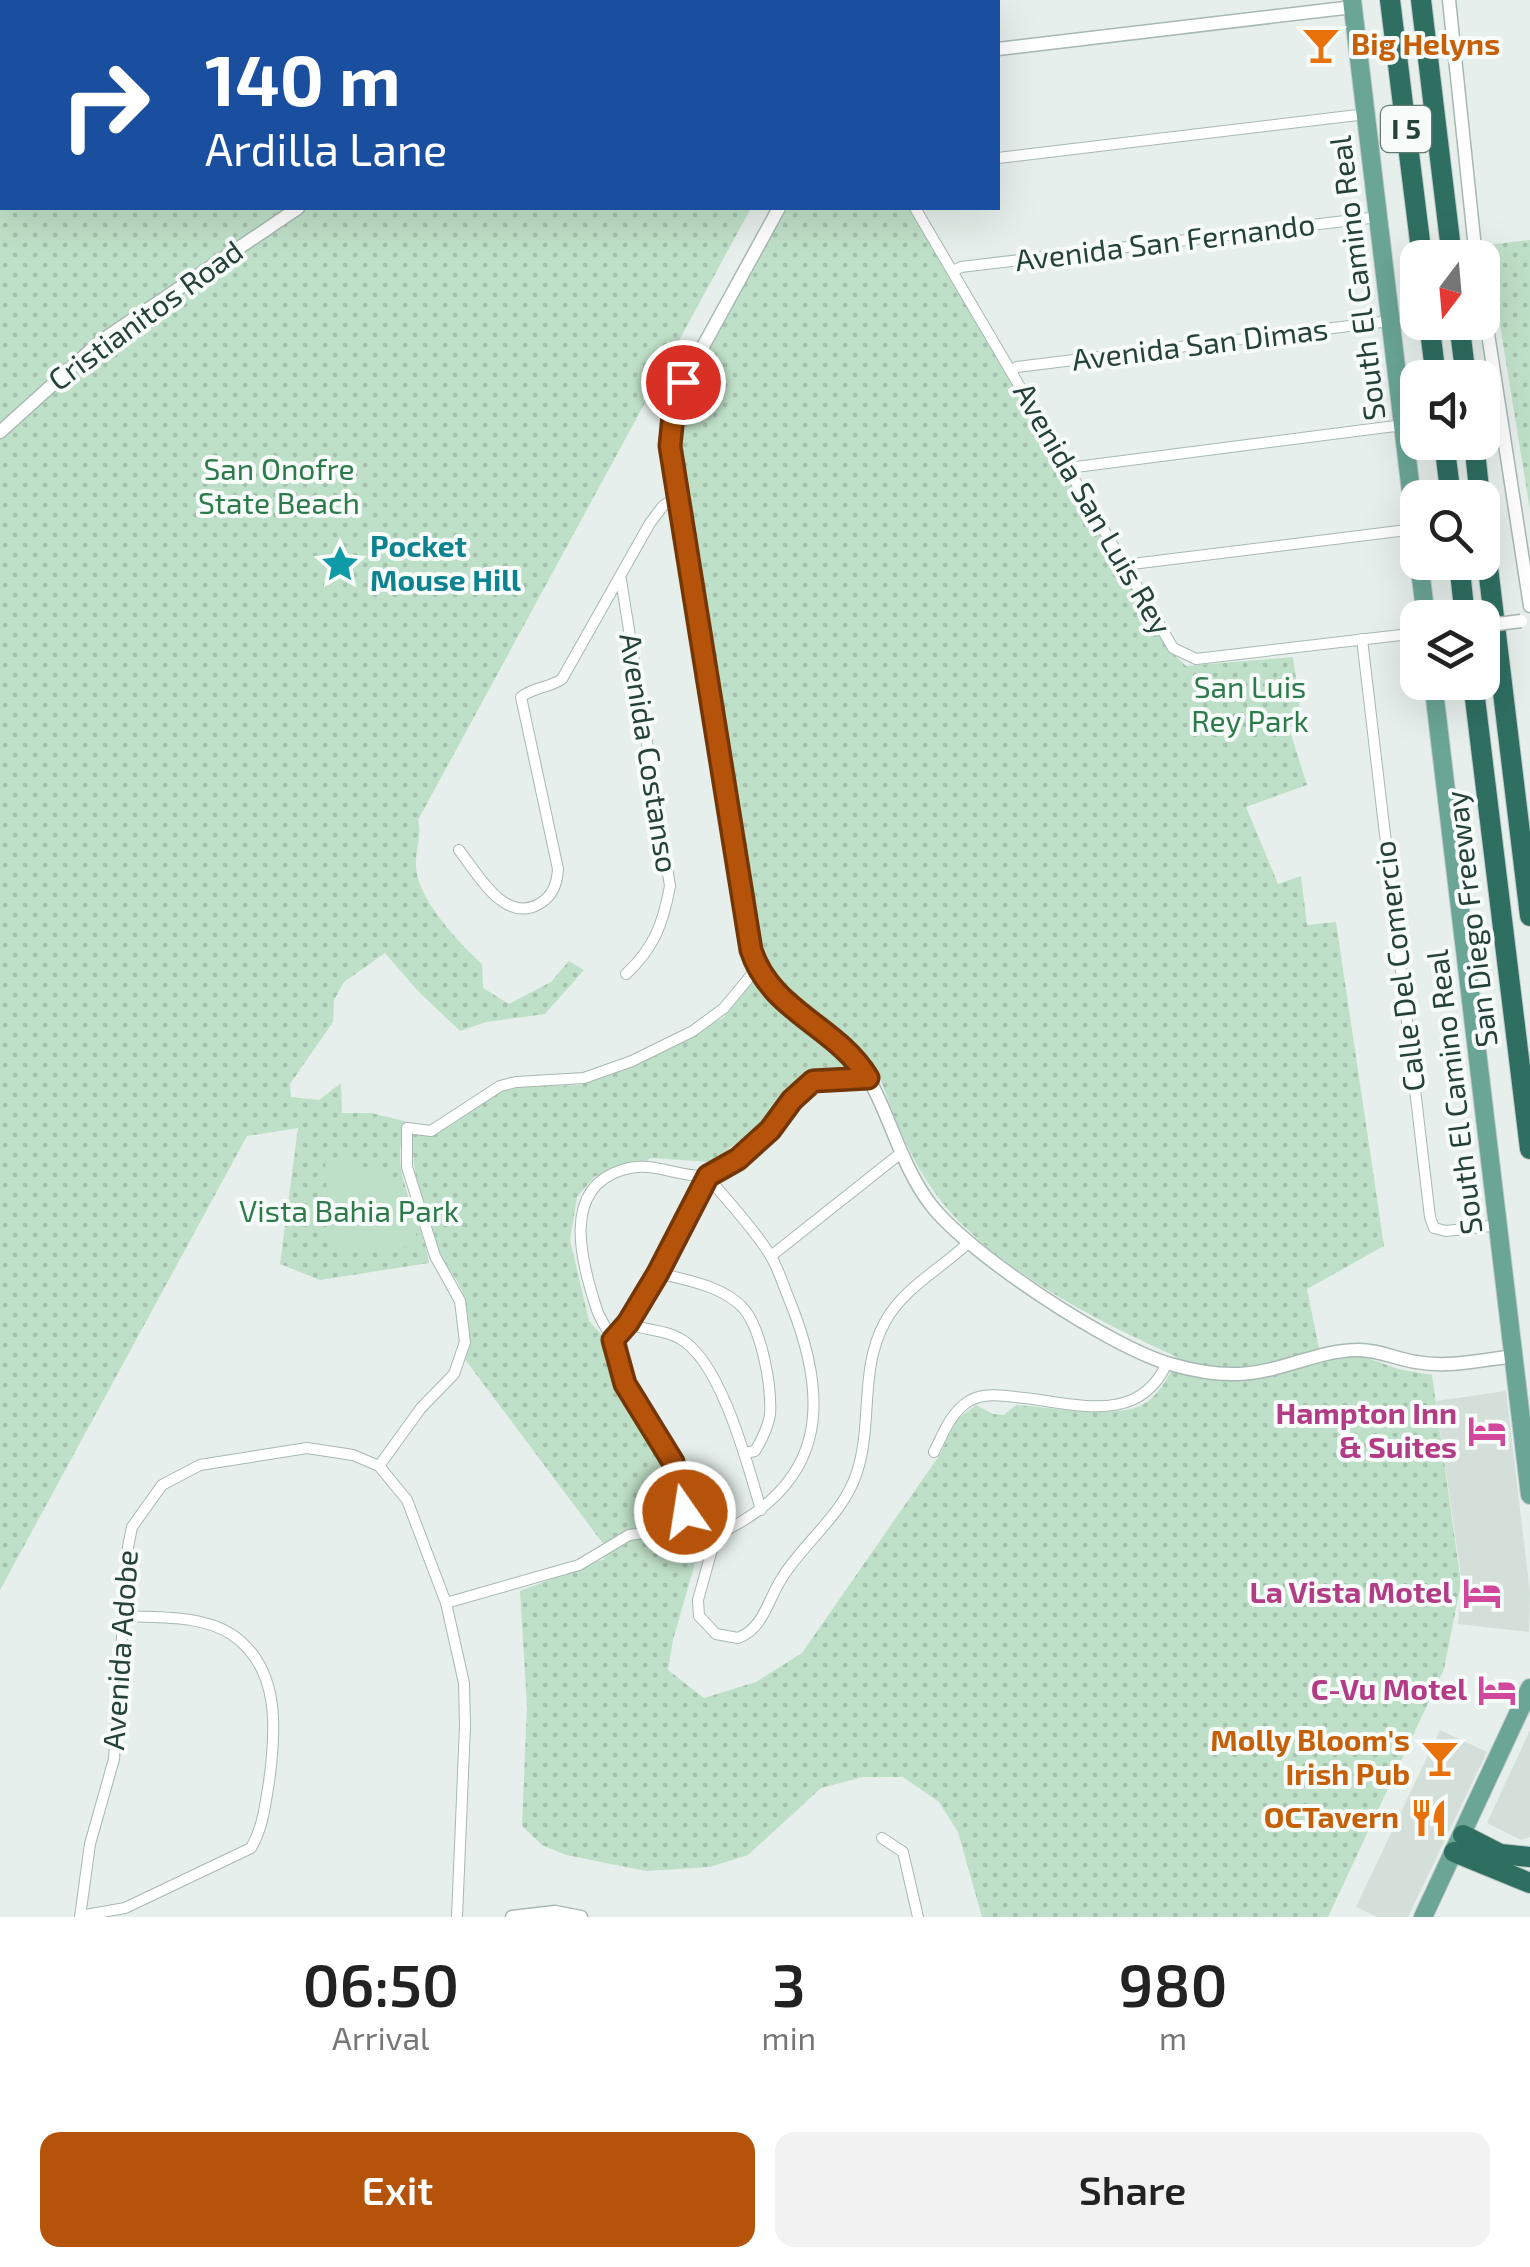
<!DOCTYPE html>
<html lang="en">
<head>
<meta charset="utf-8">
<style>
  :root { --surface:#fff; --page:#f2f2f2; --text:#222; --muted:#767676; --accent:#b45309 }
  body { margin:0; font-family:"Exo 2",sans-serif; background:var(--page); color:var(--text); height:100vh; display:flex; flex-direction:column; font-size:38px; white-space:nowrap }
  * { box-sizing:border-box; margin:0 }
  p { font-size:32px; color:var(--muted) }
  .icon { flex:none; width:55px; height:55px; fill:none; stroke:currentColor; stroke-width:2; stroke-linecap:round; stroke-linejoin:round }
  .map { position:relative; height:1917px; overflow:hidden }
  .details { display:flex; flex-direction:column; background:var(--surface); flex:1 }
  .details>* { flex:none }
  .hud { position:absolute; left:0px; top:0px; width:1000px; height:210px; box-shadow:0 10px 40px #0002; background:#1a4fa0; color:#fff; overflow:hidden }
  .needle { width:65px; rotate:196deg }
  .fabs { position:absolute; left:1400px; top:240px; display:grid; gap:20px }
  .fabs a { display:grid; place-items:center; width:100px; height:100px; border-radius:20px; background:var(--surface); box-shadow:0 10px 40px #0002; font-size:50px }
  .pin { position:absolute; display:grid; place-items:center; width:85px; height:85px; color:#fff; margin:-42px; border:5px solid #fff; border-radius:50%; box-shadow:0 2px 10px #0007 }
  .me { position:absolute; width:110px; margin:-55px; rotate:347deg; stroke-linejoin:round; filter:drop-shadow(0 0 8px #0008) }
  .turn { display:flex; align-items:center; gap:35px; height:210px; padding:0 40px; font-size:45px }
  .turn .icon { width:130px; height:130px; stroke-width:2.5 }
  .turn b { display:block; font-size:70px; line-height:85px }
  .eta { display:flex; justify-content:space-evenly; align-items:center; height:170px; text-align:center }
  .eta b { font-size:60px; font-weight:600; line-height:70px }
  .button { display:flex; gap:20px; margin-top:auto; padding:20px 40px }
  .button a { flex:1; height:115px; border-radius:20px; background:var(--accent); color:#fff; font-size:40px; font-weight:600; line-height:115px; text-align:center }
  .button a+a { background:var(--page); color:var(--text) }
  .map>svg:first-child { display:block }
  .built { fill:#d4dfda }
  .grass { fill:url(#grass-dots); fill-rule:evenodd }
  .garden { fill:#bfe0c8 }
  .lines { fill:none; stroke-linecap:round; stroke-linejoin:round }
  .minor-casing { stroke:#a8b8b2; stroke-width:12 }
  .tertiary-casing { stroke:#a8b8b2; stroke-width:15 }
  .primary-casing { stroke:#c2cac8; stroke-width:20 }
  .motorway-casing { stroke:#c2cac8; stroke-width:22 }
  .minor { stroke:#fff; stroke-width:10 }
  .tertiary { stroke:#fff; stroke-width:12 }
  .primary { stroke:#6aa596; stroke-width:18 }
  .motorway { stroke:#2f6f62; stroke-width:20 }
  .tertiary-bridge-casing { stroke:#a8b8b2; stroke-width:15; stroke-linecap:butt }
  .tertiary-bridge { stroke:#fff; stroke-width:12 }
  .route-casing { stroke:#753606; stroke-width:25 }
  .route { stroke:#b45309; stroke-width:18 }
  .labels { text-anchor:middle; stroke-width:8; stroke-linejoin:round; paint-order:stroke }
  .shield { fill:#f7fbf9; stroke:#637a73; stroke-width:2.5 }
  .shield-label { font-size:28px; font-weight:bold; fill:#24423a }
  .food-label { font-size:30px; font-weight:bold; fill:#c56008; stroke:#f7fbf9; text-anchor:end }
  .street-label { font-size:30px; fill:#24423a; stroke:#f7fbf9 }
  .park-label { font-size:30px; fill:#2d7a4b; stroke:#f7fbf9 }
  .culture-label { font-size:30px; font-weight:bold; fill:#0d838f; stroke:#f7fbf9; text-anchor:start }
  .hotel-label { font-size:30px; font-weight:bold; fill:#b23c85; stroke:#f7fbf9; text-anchor:end }
</style>
</head>
<body>
<div class="map">
<svg width="1530" height="1917" viewBox="0 0 1530 1917">
  <defs>
    <pattern id="grass-dots" width="8" height="8" patternUnits="userSpaceOnUse" patternTransform="scale(2.5)"><rect width="8" height="8" fill="#bfe0c8"/><path d="M2 2h.1M6 6h.1" fill="none" stroke="#a4c1ad" stroke-width="1.8" stroke-linecap="round"/></pattern>
  </defs>
  <rect width="100%" height="100%" fill="#e6efeb"/>
  <g class="built">
    <path d="M1506,1391L1530,1593L1529,1632L1458,1624L1462,1583L1436,1401Z"/>
    <path d="M1440,1730L1487,1752L1408,1917H1377L1356,1907Z"/>
    <path d="M1530,1730V1837L1521,1840L1487,1823Z"/>
  </g>
  <g class="grass">
    <path d="M0,0H863L2,2V208H751L418,820C422,837 415,850 416,867C418,900 459,943 482,964L483,988L509,1004L551,982L569,961L584,970L545,1014L486,1022L460,1031L418,991L385,953L344,982L334,1000L333,1022L290,1084L291,1097L319,1100L341,1083L342,1113H371L408,1122C405,1132 400,1143 400,1154C400,1191 424,1226 429,1263L320,1280L280,1264L298,1128L247,1136L0,1590Z"/>
    <path d="M786,208H911L1169,650L1186,666L1293,657L1301,717L1299,724L1289,728L1307,785L1246,807L1278,884L1301,876L1307,925L1336,922L1384,1246L1307,1289L1321,1358L1365,1357L1398,1369L1432,1375L1461,1583L1444,1669L1328,1917H982L958,1832L939,1802L903,1777H863L821,1788L748,1855L710,1867L646,1871L566,1855L542,1845L522,1826L527,1706L520,1591L604,1559V1545L464,1358C469,1335 471,1311 461,1289C456,1277 446,1267 441,1255C424,1217 411,1175 413,1134H434L495,1093L519,1087L580,1085L671,1048L724,1017L761,963L702,615L675,434L685,393ZM834,1068L878,1073C893,1113 908,1155 933,1190C984,1264 1097,1321 1177,1357C1170,1374 1163,1390 1147,1402C1120,1421 1049,1407 1016,1405L1004,1415L993,1414L976,1405L955,1421L941,1453L802,1653L756,1682L704,1698L668,1670L673,1640L701,1542L669,1508L666,1464L619,1387L601,1334L589,1321L570,1240L577,1197L594,1177L629,1162H646L650,1158L711,1162C726,1150 743,1139 757,1126C789,1099 788,1080 834,1068Z"/>
    <path d="M1530,240V510L1487,245Z"/>
  </g>
  <path class="garden" d="M325,1160C383,1162 411,1190 418,1246L337,1250L330,1244Z"/>
  <g class="lines">
    <g class="minor-casing">
      <g id="minor">
        <path d="M938,2L939,0"/>
        <path d="M998,158L1366,114"/>
        <path d="M915,208L1173,648L1196,659L1418,633"/>
        <path d="M953,271L961,267L1378,217"/>
        <path d="M1011,371L1017,367L1390,321"/>
        <path d="M1068,468L1403,425"/>
        <path d="M1125,568L1132,564L1415,529"/>
        <path d="M621,580L670,886C663,924 654,948 626,974"/>
        <path d="M1362,639L1430,1217L1434,1228L1446,1231L1499,1225"/>
        <path d="M459,850C477,873 504,924 539,904C553,896 557,884 558,869L521,697C534,687 549,688 562,679L650,523L663,506L677,497"/>
        <path d="M771,1256L901,1153"/>
        <path d="M658,1273C686,1280 724,1286 744,1309C762,1331 772,1387 770,1415C768,1427 761,1441 755,1451L744,1453"/>
        <path d="M628,1323C644,1331 663,1329 679,1338C721,1360 748,1466 761,1510"/>
        <path d="M613,1340C654,1293 679,1231 707,1176"/>
        <path d="M934,1452C943,1434 951,1412 969,1401C983,1393 1000,1395 1015,1397C1072,1402 1138,1428 1167,1363"/>
        <path d="M379,1466L421,1408L454,1374L465,1342L460,1301L435,1256L407,1167V1128L431,1131L500,1086L516,1082L584,1078L632,1061L693,1031L724,1008L757,968"/>
        <path d="M685,1512C681,1495 679,1475 672,1460C659,1432 635,1408 624,1381C620,1369 618,1356 614,1344C610,1332 601,1322 597,1310C582,1264 560,1189 622,1170C652,1160 676,1177 705,1176C740,1173 788,1104 813,1081L868,1078"/>
        <path d="M685,1512L716,1535C823,1486 832,1407 791,1304C784,1288 779,1269 770,1255C753,1227 728,1202 707,1176"/>
        <path d="M716,1535L698,1600L699,1616L716,1634L738,1638C764,1628 767,1601 782,1578C804,1542 844,1514 857,1472C873,1423 859,1369 885,1322C903,1288 941,1269 968,1243"/>
        <path d="M446,1603L579,1565L629,1535L658,1531L685,1512"/>
        <path d="M882,1838L903,1852L918,1917"/>
        <path d="M80,1916L125,1908L251,1848C263,1827 265,1806 269,1782C276,1731 281,1667 231,1634C201,1615 160,1618 126,1616"/>
        <path d="M80,1917L90,1844L114,1759L128,1547L132,1527L162,1485L200,1465L307,1448L353,1455L379,1466L407,1500L446,1603L464,1683L465,1726L457,1917"/>
      </g>
    </g>
    <g class="tertiary-casing">
      <g id="tertiary">
        <path d="M1449,0L1476,258"/>
        <path d="M546,2L548,0"/>
        <path d="M998,49L1353,7"/>
        <path d="M779,208L683,383L674,405L670,446L677,497L751,950C772,1015 827,1016 859,1063C889,1107 898,1162 931,1205C969,1254 1110,1347 1170,1364C1191,1370 1215,1375 1238,1374C1279,1373 1315,1351 1356,1350C1376,1349 1396,1359 1416,1362C1448,1368 1482,1360 1514,1356"/>
        <path d="M1482,295L1530,606"/>
        <path d="M0,432L101,341L298,208"/>
        <path d="M512,1917L555,1912L581,1917"/>
      </g>
    </g>
    <g class="primary-casing">
      <g id="primary">
        <path d="M1352,0L1418,550"/>
        <path d="M1419,562L1426,618"/>
        <path d="M1433,682L1530,1495"/>
        <path d="M1423,1917L1530,1688"/>
      </g>
    </g>
    <g class="motorway-casing">
      <g id="motorway">
        <path d="M1390,0L1422,258"/>
        <path d="M1421,0L1452,258"/>
        <path d="M1429,322L1436,378"/>
        <path d="M1459,322L1466,378"/>
        <path d="M1444,442L1451,498"/>
        <path d="M1474,442L1480,498"/>
        <path d="M1482,518L1530,916"/>
        <path d="M1459,562L1465,618"/>
        <path d="M1473,682L1530,1149"/>
        <path d="M1463,1835L1500,1854L1530,1857"/>
        <path d="M1454,1852L1530,1883"/>
      </g>
    </g>
    <use href="#minor" class="minor"/>
    <use href="#tertiary" class="tertiary"/>
    <use href="#primary" class="primary"/>
    <use href="#motorway" class="motorway"/>
    <g class="tertiary-bridge-casing">
      <path id="tertiary-bridge" d="M1482,626L1521,621"/>
    </g>
    <use href="#tertiary-bridge" class="tertiary-bridge"/>
  </g>
  <g class="lines">
    <g class="route-casing">
      <path id="route" d="M683,382L674,405L670,446L751,950C771,1012 837,1026 868,1078L813,1081L792,1100L770,1130L738,1159L708,1176L658,1273L628,1323L613,1340L625,1384L673,1462L685,1512"/>
    </g>
    <use href="#route" class="route"/>
  </g>
  <defs>
    <g id="bar-bare" transform="scale(3)"><path d="M-6-5H6L.8 .8V4.5H3.5V6h-7V4.5H-.8V.8Z" fill="#e8710a" stroke="#f7fbf9" stroke-width="2.5" paint-order="stroke"/></g>
    <g id="sight-bare" transform="scale(3)"><path d="M0-6L1.8-2.2L6-1.7L2.9 1.2L3.7 5.4L0 3.3L-3.7 5.4L-2.9 1.2L-6-1.7L-1.8-2.2Z" fill="#0f9aa8" stroke="#f7fbf9" stroke-width="2.5" paint-order="stroke"/></g>
    <g id="hotel-bare" transform="scale(3)"><path d="M-6-4.5h1.5V1H6V5H4.5V3h-9V5H-6ZM-4 0a1.8 1.8 0 1 1 3.6 0ZM.5 0V-2.5h3Q6-2.5 6 0Z" fill="#d1479c" stroke="#f7fbf9" stroke-width="2.5" paint-order="stroke"/></g>
    <g id="restaurant-bare" transform="scale(3)"><path d="M-5-6h1v4h1v-4h1v4h1v-4h1v5L-1.5 .5V6h-2V.5L-5-1ZM5-6V6H3V1.5H1.5Q1.5-4 5-6Z" fill="#e8710a" stroke="#f7fbf9" stroke-width="2.5" paint-order="stroke"/></g>
  </defs>
  <g fill-rule="evenodd">
    <use href="#bar-bare" x="1321" y="45"/>
    <use href="#sight-bare" x="340" y="564"/>
    <use href="#hotel-bare" x="1487" y="1431"/>
    <use href="#hotel-bare" x="1482" y="1593"/>
    <use href="#hotel-bare" x="1497" y="1690"/>
    <use href="#bar-bare" x="1440" y="1758"/>
    <use href="#restaurant-bare" x="1429" y="1818"/>
  </g>
  <g class="labels">
    <rect class="shield" x="1381" y="106" width="50" height="46" rx="8"/>
    <g class="shield-label">
      <text x="1406" y="139">I 5</text>
    </g>
    <g class="food-label">
      <text x="1351" y="55" text-anchor="start">Big Helyns</text>
      <text x="1410" y="1751">Molly Bloom's<tspan x="1410" dy="34">Irish Pub</tspan></text>
      <text x="1399" y="1828">OCTavern</text>
    </g>
    <g class="street-label">
      <text transform="translate(1165 243) rotate(-7)" y="10">Avenida San Fernando</text>
      <text transform="translate(1358 278) rotate(-97)" y="10">South El Camino Real</text>
      <text transform="translate(146 316) rotate(-36)" y="10">Cristianitos Road</text>
      <text transform="translate(1200 345) rotate(-7)" y="10">Avenida San Dimas</text>
      <text transform="translate(1092 509) rotate(60)" y="10">Avenida San Luis Rey</text>
      <text transform="translate(648 753) rotate(81)" y="10">Avenida Costanso</text>
      <text transform="translate(1472 919) rotate(-97)" y="10">San Diego Freeway</text>
      <text transform="translate(1400 966) rotate(-97)" y="10">Calle Del Comercio</text>
      <text transform="translate(1455 1092) rotate(-97)" y="10">South El Camino Real</text>
      <text transform="translate(121 1650) rotate(-86)" y="10">Avenida Adobe</text>
    </g>
    <g class="park-label">
      <text x="279" y="480">San Onofre<tspan x="279" dy="34">State Beach</tspan></text>
      <text x="1250" y="698">San Luis<tspan x="1250" dy="34">Rey Park</tspan></text>
      <text x="349" y="1222">Vista Bahia Park</text>
    </g>
    <g class="culture-label">
      <text x="370" y="557">Pocket<tspan x="370" dy="34">Mouse Hill</tspan></text>
    </g>
    <g class="hotel-label">
      <text x="1457" y="1424">Hampton Inn<tspan x="1457" dy="34">&amp; Suites</tspan></text>
      <text x="1452" y="1603">La Vista Motel</text>
      <text x="1467" y="1700">C-Vu Motel</text>
    </g>
  </g>
</svg>
<div class="fabs">
<a><svg class="needle" viewBox="-14 -14 28 28"><path d="M0-13l5 13h-10z" fill="#e53935"/><path d="M0 13l5-13h-10z" fill="#767676"/></svg></a>
<a><svg class="icon" aria-label="sound" viewBox="0 0 24 24"><path d="M4 9h4l5-4v14l-5-4H4zM17 9q2 3 0 6"/></svg></a>
<a><svg class="icon" aria-label="search" viewBox="0 0 24 24"><circle cx="10" cy="10" r="6"/><path d="M15 15l6 6"/></svg></a>
<a><svg class="icon" aria-label="layers" viewBox="0 0 24 24"><path d="M12 4l9 5-9 5-9-5zM3 14l9 5 9-5"/></svg></a>
</div>
<div class="pin" style="left:683px;top:382px;background:#d93025"><svg class="icon" aria-label="arrive" viewBox="0 0 24 24"><path d="M6 21V4h12l-3 4 3 4H6"/></svg></div>
<svg class="me" style="left:685px;top:1512px" viewBox="-20 -20 40 40"><circle r="17" fill="#b45309" stroke="#fff" stroke-width="3"/><path d="M0-11L8 9 0 5-8 9z" fill="#fff"/></svg>
<div class="hud">
<div class="turn"><svg class="icon" aria-label="right" viewBox="0 0 24 24"><path d="M7 20v-9h11M14 6l5 5-5 5"/></svg><div><b>140 m</b>Ardilla Lane</div></div>
</div>
</div>
<section class="details">
<div class="eta">
<div><b>06:50</b><p>Arrival</p></div>
<div><b>3</b><p>min</p></div>
<div><b>980</b><p>m</p></div>
</div>
<div class="button"><a>Exit</a><a>Share</a></div>
</section>
</body>
</html>
